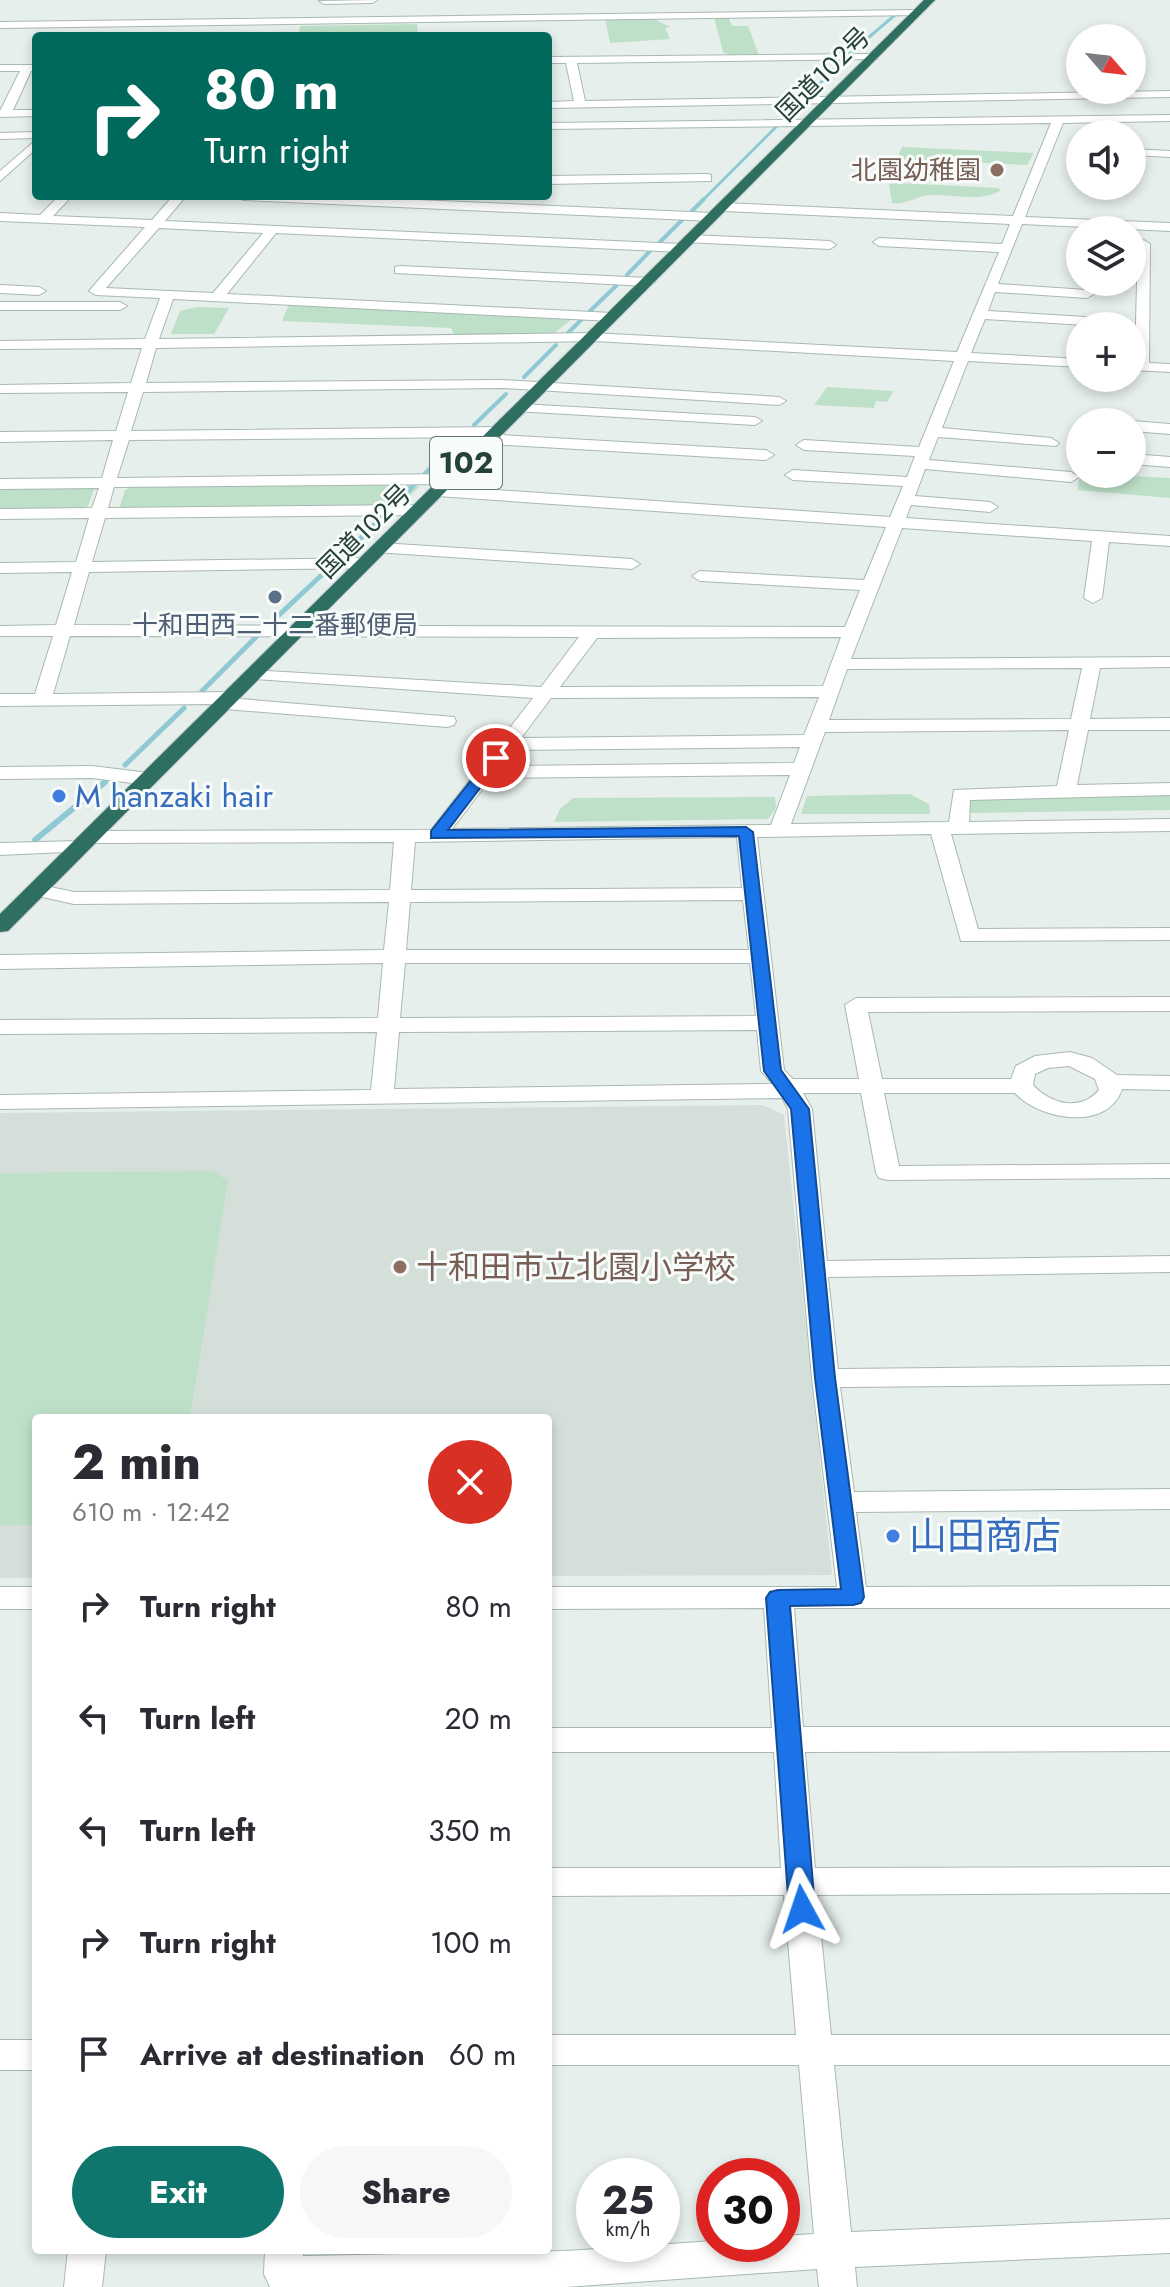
<!DOCTYPE html>
<html lang="en">
<head>
<meta charset="utf-8">
<style>
  :root { --surface:#fff; --page:#f7f7f7; --text:#2b2b33; --muted:#7c7c81; --accent:#0f766e }
  body { margin:0; font-family:Jost,"Noto Sans JP",sans-serif; background:var(--page); color:var(--text); height:100vh; display:flex; flex-direction:column; font-size:30px; white-space:nowrap }
  * { box-sizing:border-box; margin:0 }
  p { font-size:26px; color:var(--muted) }
  .icon { flex:none; width:44px; height:44px; fill:none; stroke:currentColor; stroke-width:2; stroke-linecap:round; stroke-linejoin:round }
  .map { position:relative; flex:1; overflow:hidden }
  .side { position:absolute; left:32px; top:1414px; width:520px; height:840px; display:flex; flex-direction:column; background:var(--surface); border-radius:8px; box-shadow:0 4px 12px #0003 }
  .side>* { flex:none }
  .banner { position:absolute; left:32px; top:32px; width:520px; height:168px; border-radius:8px; box-shadow:0 4px 12px #0003; background:#00695c; color:#fff; overflow:hidden }
  .needle { width:52px; rotate:118deg }
  .controls { position:absolute; left:1066px; top:24px; display:grid; gap:16px }
  .controls a { display:grid; place-items:center; width:80px; height:80px; border-radius:50%; background:var(--surface); box-shadow:0 4px 12px #0003; font-size:40px }
  .speed { position:absolute; left:576px; top:2158px; display:flex; gap:16px; font-size:40px; font-weight:700; text-align:center }
  .speed>* { display:grid; place-content:center; width:104px; height:104px; border-radius:50%; background:var(--surface); box-shadow:0 4px 12px #0003; line-height:1 }
  .speed small { font-size:20px; font-weight:400 }
  .speed .limit { border:12px solid #d22; background:#fff; color:#111 }
  .pin { position:absolute; display:grid; place-items:center; width:68px; height:68px; color:#fff; margin:-34px; border:4px solid #fff; border-radius:50%; box-shadow:0 2px 8px #0007 }
  .me { position:absolute; width:88px; margin:-44px; rotate:355deg; stroke-linejoin:round; filter:drop-shadow(0 0 6px #0008) }
  .turn { display:flex; align-items:center; gap:28px; height:168px; padding:0 40px; font-size:36px }
  .turn .icon { width:104px; height:104px; stroke-width:2.5 }
  .turn b { display:block; font-size:56px; line-height:68px }
  .round { display:grid; place-items:center; flex:none; width:84px; height:84px; border-radius:42px; background:var(--page) }
  .summary { display:flex; align-items:center; justify-content:space-between; height:136px; padding:0 40px }
  h1 { font-size:48px; font-weight:800; line-height:60px }
  .cta { display:flex; gap:16px; margin-top:auto; padding:16px 40px }
  .cta a { flex:1; height:92px; border-radius:48px; background:var(--accent); color:#fff; font-size:32px; font-weight:800; line-height:92px; text-align:center }
  .cta a+a { background:var(--page); color:var(--text) }
  ul { padding:0; list-style:none }
  li { display:flex; align-items:center; gap:24px; height:112px; padding:0 40px }
  li div { flex:1 }
  li b { display:block; font-size:30px }
  li em { font-style:normal }
  .map>svg:first-child { display:block }
  .built { fill:#d4dfda }
  .green { fill:#bfe0c8 }
  .lines { fill:none; stroke-linecap:round; stroke-linejoin:round }
  .stream-far3 { stroke:#8ec9d4; stroke-width:3 }
  .stream-far2 { stroke:#8ec9d4; stroke-width:4 }
  .stream-far1 { stroke:#8ec9d4; stroke-width:5 }
  .stream { stroke:#8ec9d4; stroke-width:6 }
  .minor-casing { stroke:#a8b8b2; stroke-width:2 }
  .highway-casing { stroke:#c2cac8; stroke-width:2 }
  .minor { fill:#fff; fill-rule:evenodd }
  .highway { fill:#2f6f62; fill-rule:evenodd }
  .route { fill:#1a73e8; stroke:#114b97; stroke-width:2 }
  .education-dot { fill:#8d6e63; stroke:#f7fbf9; stroke-width:3 }
  .service-dot { fill:#5c6f8a; stroke:#f7fbf9; stroke-width:3 }
  .shop-dot { fill:#3f7fe0; stroke:#f7fbf9; stroke-width:3 }
  .labels { text-anchor:middle; stroke-width:6; stroke-linejoin:round; paint-order:stroke }
  .far-street-label { font-size:26px; fill:#24423a; stroke:#f7fbf9 }
  .far-education-label { font-size:26px; fill:#785e54; stroke:#f7fbf9; text-anchor:end }
  .far-service-label { font-size:26px; fill:#4e5e75; stroke:#f7fbf9 }
  .shield { fill:#f7fbf9; stroke:#637a73; stroke-width:2 }
  .shield-label { font-size:30px; font-weight:bold; fill:#24423a }
  .shop-label { font-size:32px; fill:#366cbe; stroke:#f7fbf9; text-anchor:start }
  .education-label { font-size:32px; fill:#785e54; stroke:#f7fbf9; text-anchor:start }
  .near-shop-label { font-size:38px; fill:#366cbe; stroke:#f7fbf9; text-anchor:start }
</style>
</head>
<body>
<div class="map">
<svg width="1170" height="2287" viewBox="0 0 1170 2287">
  <rect width="100%" height="100%" fill="#e6efeb"/>
  <path class="built" d="M762,1105L784,1115L832,1575L548,1576V1418H36V1578H0V1113Z"/>
  <g class="green">
    <path d="M728,16L732,26H748L759,55H731L723,52L714,17Z"/>
    <path d="M650,17L670,27L665,28L670,39L610,43L605,18Z"/>
    <path d="M417,24L418,36H298L300,26Z"/>
    <path d="M902,147L1034,153L1027,165L897,159Z"/>
    <path d="M899,183L998,188L1001,190C982,203 952,194 930,195C917,196 906,205 892,203L889,184Z"/>
    <path d="M289,304L573,318L552,335L454,334L451,328L282,321Z"/>
    <path d="M197,307L229,308L214,334H171L180,311Z"/>
    <path d="M827,387L894,391L887,402L876,401L874,408L814,405Z"/>
    <path d="M1080,473L1170,478V498L1078,490Z"/>
    <path d="M415,484L419,487L399,506L125,509L120,506L125,490L133,487Z"/>
    <path d="M87,487L94,489L88,506L83,509L0,510V488Z"/>
    <path d="M1170,792V810L970,813L966,807L974,798Z"/>
    <path d="M910,794L929,804L930,814H801L807,796Z"/>
    <path d="M775,797L776,808L768,819L554,822L560,809L573,798Z"/>
    <path d="M213,1171L228,1181L190,1418H36V1525H0V1173Z"/>
  </g>
  <g class="lines">
    <g class="stream-far3">
      <path d="M849,54L895,15"/>
      <path d="M808,95L846,58"/>
      <path d="M783,120L800,103"/>
      <path d="M702,201L777,126"/>
    </g>
    <g class="stream-far2">
      <path d="M691,212L704,199"/>
      <path d="M659,243L684,218"/>
      <path d="M627,275L651,250"/>
      <path d="M590,311L617,285"/>
      <path d="M566,335L582,319"/>
      <path d="M524,377L556,345"/>
      <path d="M474,425L506,394"/>
      <path d="M447,452L460,439"/>
    </g>
    <g class="stream-far1">
      <path d="M425,474L449,450"/>
      <path d="M398,501L413,486"/>
      <path d="M346,553L384,515"/>
      <path d="M279,615L326,571"/>
      <path d="M202,691L256,637"/>
      <path d="M125,765L184,708"/>
    </g>
    <path class="stream" d="M35,840L105,782"/>
    <g class="minor-casing">
      <g id="minor">
        <path d="M377,0L372,3L324,4L319,1Z"/>
        <path d="M916,10L919,15L0,28V22Z"/>
        <path d="M873,54L878,57L877,59L577,63L585,101L1170,91V97L548,108V102L574,101L566,63H548V57Z"/>
        <path d="M0,65H36V71H31L13,110H36V116L0,117V111L20,71H0Z"/>
        <path d="M1170,115V121L1063,123L1025,217L1170,223V231L1022,224L998,284L1087,290L1094,294L1087,298L995,292L988,311L1085,317L1092,321L1085,325L985,319L971,353L1080,359V367L968,361L942,428L1051,438L1059,443L1056,446L938,437L929,460L1071,472L1079,477L1071,482L925,469L915,496L990,502L998,507L990,512L911,505L906,518L1170,536V546L1109,542L1102,598L1093,603L1084,598L1092,541L902,528L851,659L1170,657V667L1100,668L1090,719L1170,718V730H1088L1077,785L1170,783V795L970,800L969,822L1170,819V831L951,834L978,929L1170,928V940L961,941L931,834L757,837L784,1070L793,1079H859L845,1005L856,998L1170,997V1011L868,1012L882,1079H1011L1016,1066L1035,1056L1070,1052L1092,1058L1117,1075L1170,1076V1090L1122,1089C1108,1132 1039,1120 1015,1093H884L899,1166L1170,1164V1178L888,1180L879,1178L876,1173L861,1093H803L812,1109L827,1261L1170,1256V1272L828,1277L838,1369L1170,1366V1384L840,1387L854,1492L1170,1489V1509L856,1512L866,1587L1170,1586V1608H794L803,1727H1170V1751L805,1752L815,1868L1170,1867V1893L817,1895L831,2035H1170V2065H834L851,2232L1170,2219V2253L855,2267L857,2287H819L817,2269L566,2287H270L264,2274L265,2250H303V2256L566,2251L714,2241V2244H782V2236L814,2234L799,2065H548V2035H796L784,1895L548,1896V1868H781L774,1752H548V1728H772L764,1608L548,1609V1587H837L812,1378L788,1109L782,1098L0,1109V1095L371,1090L377,1032L0,1034V1020L378,1018L383,963L0,969V955L384,950L389,902L74,904L29,894L26,890L36,884L74,892L390,890L394,842L90,843L80,837L90,831L431,830L533,698L255,679L246,674L249,670L541,687L579,637L70,636L53,694L231,692L238,694L240,699L454,717L456,721L454,725L447,727L225,709L216,704L0,706V694H35L53,636H0V626L56,625L72,572L0,573V563L76,562L89,518L0,519V509L92,508L99,488L0,489V479L102,478L113,440L0,442V432L116,431L128,392L0,393V385L131,383L142,348L0,349V341L145,339L160,298L96,295L89,291L145,227L0,221V213L40,215L59,196H72L53,216L152,220L173,196H186L165,221L681,244L687,248L681,252L276,233L227,294L612,313L619,317L612,321L173,299L159,339L591,333L957,352L999,252L879,246L873,242L879,238L1002,244L1010,224L723,211L717,207L723,203L1013,216L1051,123L548,129V123ZM159,228L263,233L213,293L106,288ZM595,341L954,361L919,447L804,440L796,445L804,450L915,456L907,477L793,470L785,475L793,480L903,486L890,517L437,486L429,491L437,496L886,527L864,580L700,571L692,576L700,581L860,590L845,627L74,625L89,572L366,568L374,563L366,558L92,562L105,518L419,515L427,510L419,505L108,508L114,487L450,484L458,479L450,474L117,478L129,440L484,437L485,442L490,444L766,460L774,455L766,450L501,435V429L496,427L131,431L143,392L502,388L779,405L786,401L779,397L502,380L146,383L156,348ZM841,637L823,686L560,687L597,638ZM1082,668L1071,719L829,720L847,669ZM819,697L804,735L521,738L551,698ZM1069,730L1057,786L954,790L949,822L791,824L825,732ZM800,747L794,763L500,766L512,750ZM790,775L771,825L452,829L491,778ZM737,837L742,888L411,890L415,842ZM743,900L749,950H406L410,902ZM405,963H750L756,1016L400,1018ZM757,1030L761,1071L773,1084L394,1089L399,1032ZM1069,1066L1095,1079L1099,1090C1081,1112 1050,1104 1033,1085L1035,1074L1048,1068Z"/>
        <path d="M36,132V138L0,139V133Z"/>
        <path d="M36,140V149L0,181V171Z"/>
        <path d="M1132,149L1170,151V157L1132,155Z"/>
        <path d="M707,174L711,175V181L548,184V176Z"/>
        <path d="M237,196H325L713,213L719,217L713,221L243,200Z"/>
        <path d="M690,235L830,241L836,245L830,249L686,242V236Z"/>
        <path d="M1144,240L1150,244L1149,363L1170,364V372L1132,370V362H1135L1138,244Z"/>
        <path d="M400,266L648,278L655,282L648,286L395,273V267Z"/>
        <path d="M0,285L39,287L46,291L39,295L0,293Z"/>
        <path d="M0,302H120L127,306L120,310H0Z"/>
        <path d="M520,404L755,417L762,421L755,425L515,411V405Z"/>
        <path d="M1132,421L1170,424V434L1132,431Z"/>
        <path d="M1132,454L1170,457V467L1132,464Z"/>
        <path d="M381,543L632,559L640,564L632,569L375,552L373,548Z"/>
        <path d="M92,766L149,773L159,779L149,785L92,778L0,779V767Z"/>
        <path d="M80,841L90,847L87,851L0,855V843Z"/>
        <rect x="0" y="1587" width="36" height="22"/>
        <rect x="0" y="2040" width="36" height="30"/>
        <path d="M68,2250H106L102,2287H64Z"/>
      </g>
    </g>
    <g class="highway-casing">
      <path id="highway" d="M924,0H935L8,931L0,932V914Z"/>
    </g>
    <use href="#minor" class="minor"/>
    <use href="#highway" class="highway"/>
  </g>
  <path class="route" d="M496,754L503,758L448,830L746,827L753,832L781,1070L809,1109L835,1378L864,1597L861,1603L853,1605L790,1606L815,1909L811,1917L802,1920L793,1917L789,1909L766,1598L770,1592L778,1590L841,1589L815,1378L791,1109L764,1071L739,836L431,838V831L491,755Z"/>
  <g class="education-dot">
    <circle cx="997" cy="170" r="8"/>
    <circle cx="400" cy="1267" r="8"/>
  </g>
  <circle class="service-dot" cx="275" cy="597" r="8"/>
  <g class="shop-dot">
    <circle cx="59" cy="796" r="8"/>
    <circle cx="893" cy="1536" r="8"/>
  </g>
  <g class="labels">
    <g class="far-street-label">
      <text transform="translate(823 74) rotate(-45)" y="9">国道102号</text>
      <text transform="translate(364 531) rotate(-45)" y="9">国道102号</text>
    </g>
    <g class="far-education-label">
      <text x="981" y="179">北園幼稚園</text>
    </g>
    <g class="far-service-label">
      <text x="275" y="634">十和田西二十二番郵便局</text>
    </g>
    <rect class="shield" x="430" y="437" width="72" height="52" rx="6"/>
    <g class="shield-label">
      <text x="466" y="473">102</text>
    </g>
    <g class="shop-label">
      <text x="75" y="807">M hanzaki hair</text>
    </g>
    <g class="education-label">
      <text x="416" y="1278">十和田市立北園小学校</text>
    </g>
    <g class="near-shop-label">
      <text x="909" y="1549">山田商店</text>
    </g>
  </g>
</svg>
<div class="controls">
<a><svg class="needle" viewBox="-14 -14 28 28"><path d="M0-13l5 13h-10z" fill="#e53935"/><path d="M0 13l5-13h-10z" fill="#7c7c81"/></svg></a>
<a><svg class="icon" aria-label="sound" viewBox="0 0 24 24"><path d="M4 9h4l5-4v14l-5-4H4zM17 9q2 3 0 6"/></svg></a>
<a><svg class="icon" aria-label="layers" viewBox="0 0 24 24"><path d="M12 4l9 5-9 5-9-5zM3 14l9 5 9-5"/></svg></a>
<a>+</a>
<a>−</a>
</div>
<div class="speed"><div>25<small>km/h</small></div><div class="limit">30</div></div>
<div class="pin" style="left:496px;top:758px;background:#d93025"><svg class="icon" aria-label="arrive" viewBox="0 0 24 24"><path d="M6 21V4h12l-3 4 3 4H6"/></svg></div>
<svg class="me" style="left:802px;top:1909px" viewBox="-20 -20 40 40"><path d="M0-17L14 15 0 8-14 15z" fill="#1a73e8" stroke="#fff" stroke-width="4"/></svg>
<div class="banner">
<div class="turn"><svg class="icon" aria-label="right" viewBox="0 0 24 24"><path d="M7 20v-9h11M14 6l5 5-5 5"/></svg><div><b>80 m</b>Turn right</div></div>
</div>
<section class="side">
<div class="summary"><div><h1>2 min</h1><p>610 m · 12:42</p></div><a class="round" style="background:#d93025;color:#fff"><svg class="icon" aria-label="close" viewBox="0 0 24 24"><path d="M6 6l12 12M18 6L6 18"/></svg></a></div>
<ul>
<li><svg class="icon" aria-label="right" viewBox="0 0 24 24"><path d="M7 20v-9h11M14 6l5 5-5 5"/></svg><div><b>Turn right</b></div><em>80 m</em></li>
<li><svg class="icon" aria-label="left" viewBox="0 0 24 24"><path d="M17 20v-9H6M10 6l-5 5 5 5"/></svg><div><b>Turn left</b></div><em>20 m</em></li>
<li><svg class="icon" aria-label="left" viewBox="0 0 24 24"><path d="M17 20v-9H6M10 6l-5 5 5 5"/></svg><div><b>Turn left</b></div><em>350 m</em></li>
<li><svg class="icon" aria-label="right" viewBox="0 0 24 24"><path d="M7 20v-9h11M14 6l5 5-5 5"/></svg><div><b>Turn right</b></div><em>100 m</em></li>
<li><svg class="icon" aria-label="arrive" viewBox="0 0 24 24"><path d="M6 21V4h12l-3 4 3 4H6"/></svg><div><b>Arrive at destination</b></div><em>60 m</em></li>
</ul>
<div class="cta"><a>Exit</a><a>Share</a></div>
</section>
</div>
</body>
</html>
